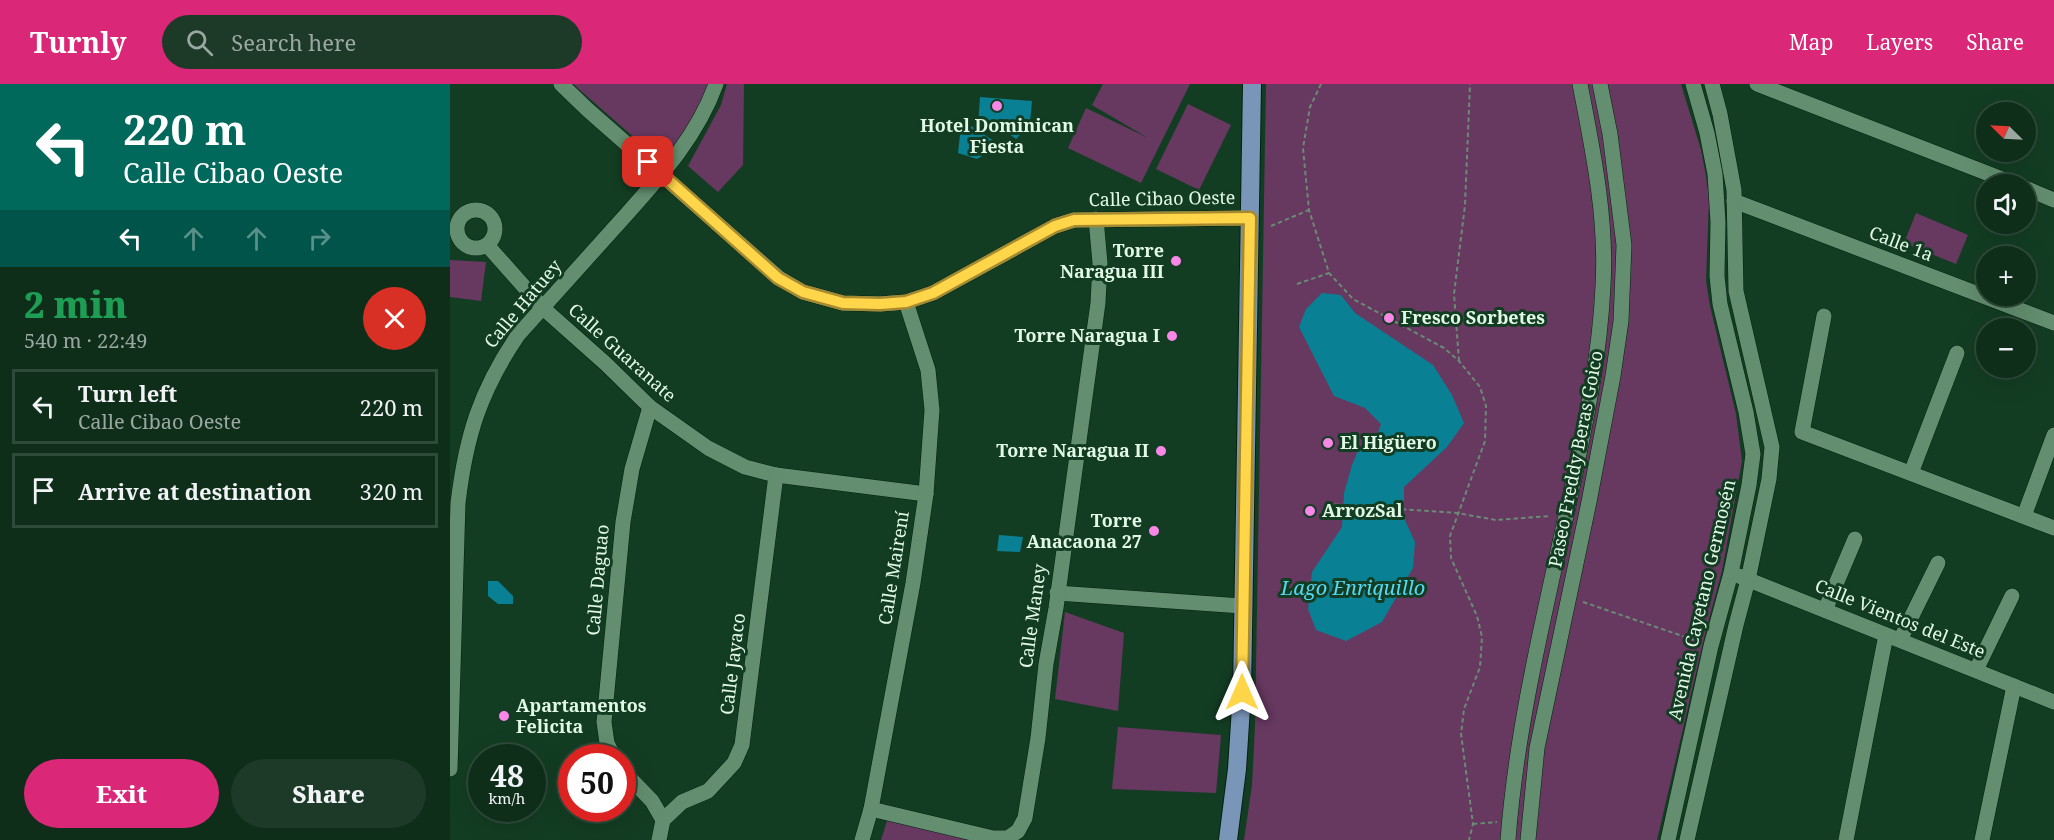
<!DOCTYPE html>
<html lang="en">
<head>
<meta charset="utf-8">
<style>
  :root { --surface:#0e2e1a; --page:#1c3a27; --text:#f1f3f6; --muted:#9ba8a2; --line:#2e4a39; --accent:#db2777 }
  body { margin:0; font-family:"Noto Serif",serif; background:var(--page); color:var(--text); height:100vh; display:flex; flex-direction:column; font-size:22px; white-space:nowrap }
  * { box-sizing:border-box; margin:0 }
  p { font-size:20px; color:var(--muted) }
  .icon { flex:none; width:33px; height:33px; fill:none; stroke:currentColor; stroke-width:2; stroke-linecap:round; stroke-linejoin:round }
  .map { position:relative; flex:1; overflow:hidden }
  .drawer { display:flex; flex-direction:column; background:var(--surface); width:450px }
  .drawer>* { flex:none }
  .top-card { background:#00695c; color:#fff; overflow:hidden }
  .needle { width:39px; rotate:294deg }
  .buttons { position:absolute; left:1526px; top:18px; display:grid; gap:12px }
  .buttons a { display:grid; place-items:center; width:60px; height:60px; border-radius:50%; background:var(--surface); box-shadow:0 6px 24px #0002,0 0 0 2px var(--line); font-size:30px }
  .speed { position:absolute; left:18px; top:660px; display:flex; gap:12px; font-size:30px; font-weight:700; text-align:center }
  .speed>* { display:grid; place-content:center; width:78px; height:78px; border-radius:50%; background:var(--surface); box-shadow:0 6px 24px #0002,0 0 0 2px var(--line); line-height:1 }
  .speed small { font-size:15px; font-weight:400 }
  .speed .limit { border:9px solid #d22; background:#fff; color:#111 }
  .pin { position:absolute; display:grid; place-items:center; width:51px; height:51px; color:#fff; margin:-26px; border-radius:12px; box-shadow:0 3px 9px #0006 }
  .me { position:absolute; width:66px; margin:-33px; rotate:0deg; stroke-linejoin:round; filter:drop-shadow(0 0 4px #0008) }
  .turn { display:flex; align-items:center; gap:21px; height:126px; padding:0 24px; font-size:27px }
  .turn .icon { width:78px; height:78px; stroke-width:2.5 }
  .turn b { display:block; font-size:42px; line-height:51px }
  .lanes { display:flex; align-items:center; height:57px; padding:0 24px; background:#0003; justify-content:center; gap:30px; direction:ltr }
  .lanes .off { opacity:.35 }
  .round { display:grid; place-items:center; flex:none; width:63px; height:63px; border-radius:32px; background:var(--page) }
  .summary { display:flex; align-items:center; justify-content:space-between; height:102px; padding:0 24px }
  h1 { font-size:36px; font-weight:800; line-height:45px; color:#1e9e55 }
  .action { display:flex; gap:12px; margin-top:auto; padding:12px 24px }
  .action a { flex:1; height:69px; border-radius:36px; background:var(--accent); color:#fff; font-size:24px; font-weight:800; line-height:69px; text-align:center }
  .action a+a { background:var(--page); color:var(--text) }
  ul { padding:0; list-style:none }
  li { display:flex; align-items:center; gap:18px; height:75px; margin:0 12px 9px; padding:0 12px; border:3px solid var(--line); border-radius:0px }
  li div { flex:1 }
  li b { display:block; font-size:22px }
  li em { font-style:normal }
  header { display:flex; align-items:center; gap:36px; box-sizing:border-box; height:84px; padding:0 30px; background:var(--accent); color:#fff }
  header strong { font-size:28px }
  nav { display:flex; gap:33px; margin-inline-start:auto; font-size:21px }
  .search { width:420px; height:54px; background:var(--page); display:flex; align-items:center; gap:15px; box-sizing:border-box; padding:0 21px; border-radius:33px; color:var(--muted); font-size:22px }
  main { display:flex; flex:1; min-height:0 }
  .map>svg:first-child { display:block }
  .green { fill:#673860 }
  .water { fill:#098093 }
  .lines { fill:none; stroke-linecap:round; stroke-linejoin:round }
  .minor-casing { stroke:#03220f; stroke-width:16 }
  .major-casing { stroke:#03220f; stroke-width:20 }
  .path { stroke:#698b74; stroke-width:2; stroke-dasharray:4.5 3; stroke-linecap:butt }
  .minor { stroke:#638e6f; stroke-width:15 }
  .major { stroke:#7995b8; stroke-width:18 }
  .route-casing { stroke:#a68a30; stroke-width:15 }
  .route { stroke:#ffd54a; stroke-width:10 }
  .poi-dot { fill:#f987e8; stroke:#133d23; stroke-width:2 }
  .labels { text-anchor:middle; stroke-width:6; stroke-linejoin:round; paint-order:stroke }
  .poi-label { font-size:18px; font-weight:bold; fill:#e2f9e7; stroke:#133d23; text-anchor:end }
  .street-label { font-size:18px; fill:#e2f9e7; stroke:#133d23 }
  .water-label { font-size:20px; font-style:italic; fill:#55d9f3; stroke:#133d23 }
</style>
</head>
<body>
<header>
<strong>Turnly</strong>
<div class="search"><svg class="icon" aria-label="search" viewBox="0 0 24 24"><circle cx="10" cy="10" r="6"/><path d="M15 15l6 6"/></svg>Search here</div>
<nav><a>Map</a><a>Layers</a><a>Share</a></nav>
</header>
<main>
<section class="drawer">
<div class="top-card">
<div class="turn"><svg class="icon" aria-label="left" viewBox="0 0 24 24"><path d="M17 20v-9H6M10 6l-5 5 5 5"/></svg><div><b>220 m</b>Calle Cibao Oeste</div></div>
<div class="lanes"><svg class="icon" aria-label="left" viewBox="0 0 24 24"><path d="M17 20v-9H6M10 6l-5 5 5 5"/></svg><svg class="icon off" aria-label="ahead" viewBox="0 0 24 24"><path d="M12 20V5M6 11l6-6 6 6"/></svg><svg class="icon off" aria-label="ahead" viewBox="0 0 24 24"><path d="M12 20V5M6 11l6-6 6 6"/></svg><svg class="icon off" aria-label="right" viewBox="0 0 24 24"><path d="M7 20v-9h11M14 6l5 5-5 5"/></svg></div>
</div>
<div class="summary"><div><h1>2 min</h1><p>540 m · 22:49</p></div><a class="round" style="background:#d93025;color:#fff"><svg class="icon" aria-label="close" viewBox="0 0 24 24"><path d="M6 6l12 12M18 6L6 18"/></svg></a></div>
<ul>
<li><svg class="icon" aria-label="left" viewBox="0 0 24 24"><path d="M17 20v-9H6M10 6l-5 5 5 5"/></svg><div><b>Turn left</b><p>Calle Cibao Oeste</p></div><em>220 m</em></li>
<li><svg class="icon" aria-label="arrive" viewBox="0 0 24 24"><path d="M6 21V4h12l-3 4 3 4H6"/></svg><div><b>Arrive at destination</b></div><em>320 m</em></li>
</ul>
<div class="action"><a>Exit</a><a>Share</a></div>
</section>
<div class="map">
<svg width="1604" height="756" viewBox="0 0 1604 756">
  <rect width="100%" height="100%" fill="#133d23"/>
  <g class="green">
    <path d="M123,0H259C249,30 231,53 211,77Z"/>
    <path d="M277,0H294L293,81L268,108L238,82L271,21Z"/>
    <path d="M653,0H740L691,99L618,64L636,24L698,54L642,21Z"/>
    <path d="M816,0H1231L1251,66L1256,92L1259,116L1256,197L1260,222L1286,330L1292,377L1272,487L1256,546L1207,756H794L802,701L805,642Z"/>
    <path d="M738,20L781,41L749,106L706,85Z"/>
    <path d="M1466,129L1518,151L1506,180L1454,159Z"/>
    <path d="M0,176L36,178L31,217L0,213Z"/>
    <path d="M615,528L674,549L668,627L605,615Z"/>
    <path d="M668,643L771,651L766,709L662,705Z"/>
    <path d="M438,734L517,756H431Z"/>
  </g>
  <g class="water">
    <path d="M530,13L582,17L579,49H572L566,55L554,46L528,44Z"/>
    <path d="M511,42H521L547,59L543,66L527,75L508,69Z"/>
    <path d="M872,209L891,211L905,229L983,281L1002,311L1014,339L997,363L954,403V434L965,458L963,484L932,538L896,557L866,546L858,525L862,488L892,443L894,409L902,381L909,364L924,360L931,340L915,324L884,312L849,243L856,225Z"/>
    <path d="M549,451L573,453L570,468L547,467Z"/>
    <path d="M38,497H48L63,512V520H48L38,512Z"/>
  </g>
  <g class="lines">
    <g class="minor-casing">
      <g id="minor">
        <path d="M111,0L138,26L329,194L353,208L393,219L430,220L456,218L483,209L605,142L624,136L800,134"/>
        <path d="M1307,0L1565,100"/>
        <path d="M1575,104L1604,116"/>
        <path d="M1284,117L1604,239"/>
        <circle cx="26" cy="145" r="19"/>
        <path d="M37,161L93,224L156,280L200,323L258,364L295,383L326,391L476,410"/>
        <path d="M1374,232L1352,348L1604,444"/>
        <path d="M1461,389L1507,269"/>
        <path d="M1574,432L1604,351"/>
        <path d="M1289,492L1604,618"/>
        <path d="M607,509L792,522"/>
        <path d="M1375,526L1405,455"/>
        <path d="M1450,556L1488,479"/>
        <path d="M1526,586L1562,512"/>
        <path d="M164,674L157,659L154,638L173,438L182,385L200,323"/>
        <path d="M0,685L8,419C16,352 30,307 68,251C101,214 134,178 166,142C205,98 246,56 266,0"/>
        <path d="M172,686L202,717L213,736"/>
        <path d="M421,725L543,754H558L568,747L575,734L588,654L596,580L606,524L648,219L650,179L646,135"/>
        <path d="M213,736L232,718L258,707L284,679L292,661L326,391"/>
        <path d="M209,756L213,736"/>
        <path d="M412,756L421,725L463,499L476,410L482,326L478,286L456,218"/>
        <path d="M1058,756C1067,637 1097,520 1122,404C1136,337 1150,270 1153,202C1157,134 1143,67 1130,0"/>
        <path d="M1078,756L1087,664L1139,418L1163,292L1171,237L1174,161L1160,50L1150,0"/>
        <path d="M1218,756L1261,562L1281,489L1299,401L1303,370L1296,328L1270,220L1267,192L1268,138L1265,90L1257,49L1243,0"/>
        <path d="M1237,756L1286,541L1298,496L1319,395L1322,363L1286,207L1284,106L1270,30L1262,0"/>
        <path d="M1396,756L1436,551"/>
        <path d="M1532,756L1564,602"/>
      </g>
    </g>
    <g class="major-casing">
      <path id="major" d="M778,756L787,685L792,608L802,0"/>
    </g>
    <g class="path">
      <path d="M871,0L860,23L853,64L859,126L879,189L903,215L994,264L1009,277L1030,303L1036,322L1035,357L1000,452L1001,474L1027,532L1032,553L1030,583L1014,625L1011,650L1023,740L1019,756"/>
      <path d="M821,142L859,126"/>
      <path d="M847,200L879,189"/>
      <path d="M1009,277L1004,210L1015,121L1020,0"/>
      <path d="M877,420L1007,429L1046,436L1100,432"/>
      <path d="M1133,518L1247,557"/>
      <path d="M1023,740L1047,738"/>
    </g>
    <use href="#minor" class="minor"/>
    <use href="#major" class="major"/>
  </g>
  <g class="lines">
    <g class="route-casing">
      <path id="route" d="M198,78L328,194L353,208L393,219L430,220L456,218L483,209L605,142L624,136L800,134L792,608"/>
    </g>
    <use href="#route" class="route"/>
  </g>
  <g class="poi-dot">
    <circle cx="547" cy="22" r="6"/>
    <circle cx="726" cy="177" r="6"/>
    <circle cx="939" cy="234" r="6"/>
    <circle cx="722" cy="252" r="6"/>
    <circle cx="878" cy="359" r="6"/>
    <circle cx="711" cy="367" r="6"/>
    <circle cx="860" cy="427" r="6"/>
    <circle cx="704" cy="447" r="6"/>
    <circle cx="54" cy="632" r="6"/>
  </g>
  <g class="labels">
    <g class="poi-label">
      <text x="547" y="48" text-anchor="middle">Hotel Dominican<tspan x="547" dy="21">Fiesta</tspan></text>
      <text x="714" y="173">Torre<tspan x="714" dy="21">Naragua III</tspan></text>
      <text x="951" y="240" text-anchor="start">Fresco Sorbetes</text>
      <text x="710" y="258">Torre Naragua I</text>
      <text x="890" y="365" text-anchor="start">El Higüero</text>
      <text x="699" y="373">Torre Naragua II</text>
      <text x="872" y="433" text-anchor="start">ArrozSal</text>
      <text x="692" y="443">Torre<tspan x="692" dy="21">Anacaona 27</tspan></text>
      <text x="66" y="628" text-anchor="start">Apartamentos<tspan x="66" dy="21">Felicita</tspan></text>
    </g>
    <g class="street-label">
      <text transform="translate(712 115) rotate(-1)" y="6">Calle Cibao Oeste</text>
      <text transform="translate(1451 160) rotate(21)" y="6">Calle 1a</text>
      <text transform="translate(73 220) rotate(-50)" y="6">Calle Hatuey</text>
      <text transform="translate(172 269) rotate(42)" y="6">Calle Guaranate</text>
      <text transform="translate(1126 375) rotate(-79)" y="6">Paseo Freddy Beras Goico</text>
      <text transform="translate(444 484) rotate(-81)" y="6">Calle Mairení</text>
      <text transform="translate(148 496) rotate(-85)" y="6">Calle Daguao</text>
      <text transform="translate(1252 516) rotate(-77)" y="6">Avenida Cayetano Germosén</text>
      <text transform="translate(583 532) rotate(-82)" y="6">Calle Maney</text>
      <text transform="translate(1450 535) rotate(22)" y="6">Calle Vientos del Este</text>
      <text transform="translate(283 580) rotate(-83)" y="6">Calle Jayaco</text>
    </g>
    <g class="water-label">
      <text x="903" y="511">Lago Enriquillo</text>
    </g>
  </g>
</svg>
<div class="buttons">
<a><svg class="needle" viewBox="-14 -14 28 28"><path d="M0-13l5 13h-10z" fill="#e53935"/><path d="M0 13l5-13h-10z" fill="#9ba8a2"/></svg></a>
<a><svg class="icon" aria-label="sound" viewBox="0 0 24 24"><path d="M4 9h4l5-4v14l-5-4H4zM17 9q2 3 0 6"/></svg></a>
<a>+</a>
<a>−</a>
</div>
<div class="speed"><div>48<small>km/h</small></div><div class="limit">50</div></div>
<div class="pin" style="left:198px;top:78px;background:#d93025"><svg class="icon" aria-label="arrive" viewBox="0 0 24 24"><path d="M6 21V4h12l-3 4 3 4H6"/></svg></div>
<svg class="me" style="left:792px;top:608px" viewBox="-20 -20 40 40"><path d="M0-17L14 15 0 8-14 15z" fill="#ffd54a" stroke="#fff" stroke-width="4"/></svg>
</div>
</main>
</body>
</html>
